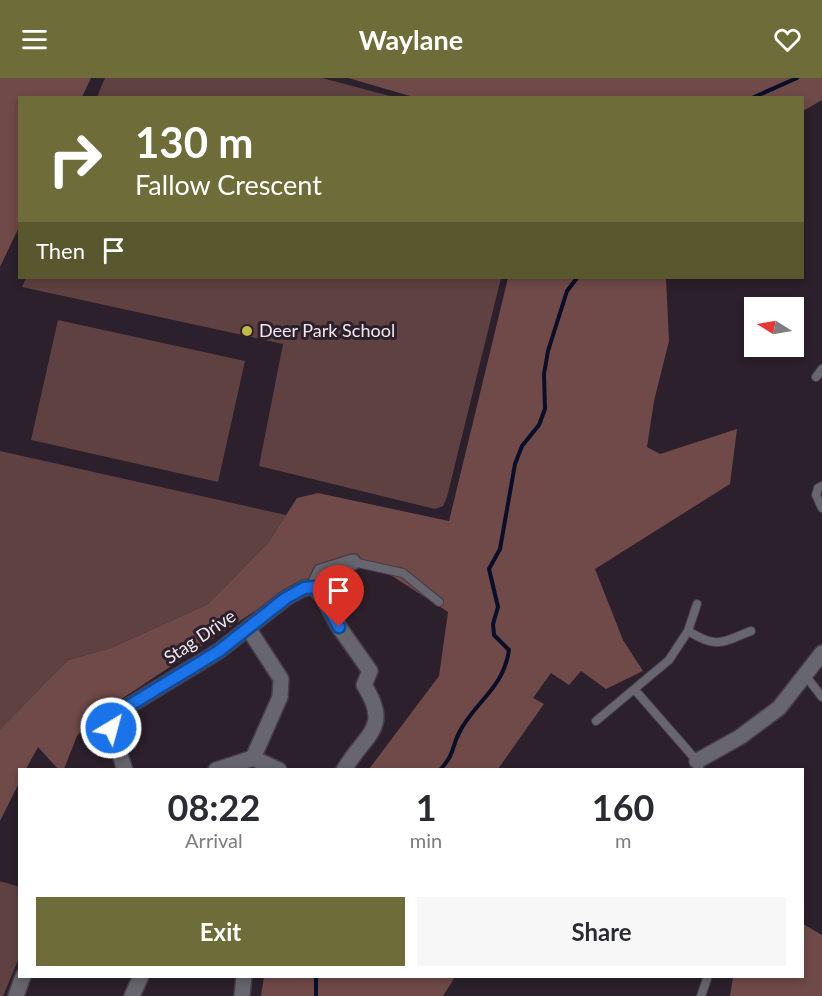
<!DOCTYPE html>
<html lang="en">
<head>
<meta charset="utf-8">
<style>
  :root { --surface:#fff; --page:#f7f7f7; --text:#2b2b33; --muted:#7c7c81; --accent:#6e6d39 }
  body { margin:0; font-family:Lato,sans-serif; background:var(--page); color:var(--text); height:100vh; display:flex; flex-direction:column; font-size:22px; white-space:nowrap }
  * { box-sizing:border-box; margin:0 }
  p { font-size:20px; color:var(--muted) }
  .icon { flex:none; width:33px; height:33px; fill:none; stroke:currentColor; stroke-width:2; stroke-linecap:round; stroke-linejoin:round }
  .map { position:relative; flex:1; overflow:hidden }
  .details { position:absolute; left:18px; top:690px; width:786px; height:210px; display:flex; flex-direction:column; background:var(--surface); border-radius:0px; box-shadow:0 3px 9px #0003 }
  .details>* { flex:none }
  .banner { position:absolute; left:18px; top:18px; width:786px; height:183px; border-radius:0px; box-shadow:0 3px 9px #0003; background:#6e6d39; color:#fff; overflow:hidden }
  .needle { width:39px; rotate:281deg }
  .tools { position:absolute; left:744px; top:219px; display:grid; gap:12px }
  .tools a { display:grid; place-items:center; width:60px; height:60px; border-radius:0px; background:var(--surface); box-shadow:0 3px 9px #0003; font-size:30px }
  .pin { position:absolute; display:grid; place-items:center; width:51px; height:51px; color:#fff; margin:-62px -26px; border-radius:50% 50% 50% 0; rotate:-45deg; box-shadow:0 0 6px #0007 }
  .pin .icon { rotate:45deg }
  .me { position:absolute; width:66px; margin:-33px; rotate:37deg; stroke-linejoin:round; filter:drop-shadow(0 0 4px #0008) }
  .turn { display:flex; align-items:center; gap:21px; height:126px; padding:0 18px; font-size:27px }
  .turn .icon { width:78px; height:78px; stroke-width:2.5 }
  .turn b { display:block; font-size:42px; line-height:51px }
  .then { display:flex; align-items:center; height:57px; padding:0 18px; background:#0003; gap:12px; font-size:22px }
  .eta { display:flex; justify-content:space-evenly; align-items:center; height:102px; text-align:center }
  .eta b { font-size:36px; font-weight:700; line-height:42px }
  .cta { display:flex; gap:12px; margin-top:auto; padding:12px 18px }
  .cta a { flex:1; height:69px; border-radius:0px; background:var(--accent); color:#fff; font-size:24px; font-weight:700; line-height:69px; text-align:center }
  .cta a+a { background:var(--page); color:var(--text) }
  header { display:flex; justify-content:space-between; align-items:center; height:78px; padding:0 18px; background:var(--accent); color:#fff; font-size:27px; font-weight:700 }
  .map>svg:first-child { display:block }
  .green { fill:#5e4140 }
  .forest { fill:#6f4a48 }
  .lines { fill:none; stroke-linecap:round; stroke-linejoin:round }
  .stream { stroke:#090f28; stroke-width:4 }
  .lane-casing { stroke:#473c46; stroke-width:10 }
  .street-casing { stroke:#473c46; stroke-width:18 }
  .lane { stroke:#67656d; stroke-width:8 }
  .street { stroke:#67656d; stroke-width:15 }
  .route-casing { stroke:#114b97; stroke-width:15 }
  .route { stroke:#1a73e8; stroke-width:10 }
  .poi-dot { fill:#c1bd40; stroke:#2b202b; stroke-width:2 }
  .labels { text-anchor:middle; stroke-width:6; stroke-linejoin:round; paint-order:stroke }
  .poi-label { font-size:18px; fill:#f0e8ef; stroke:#2b202b; text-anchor:start }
  .street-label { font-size:18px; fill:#f0e8ef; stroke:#2b202b }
</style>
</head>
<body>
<header><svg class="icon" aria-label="menu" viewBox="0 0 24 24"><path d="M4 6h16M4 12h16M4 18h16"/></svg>Waylane<svg class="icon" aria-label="heart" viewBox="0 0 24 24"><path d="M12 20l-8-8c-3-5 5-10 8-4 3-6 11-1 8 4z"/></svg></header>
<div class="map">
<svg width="822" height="918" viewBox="0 0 822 918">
  <rect width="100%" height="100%" fill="#2b202b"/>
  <g class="green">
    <path d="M105,0H322L394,19H97Z"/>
    <path d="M26,200H501L447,419L443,428L435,431L259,388L283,266L22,209Z"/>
    <path d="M58,242L245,283L218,404L31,362Z"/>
    <path d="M0,373L286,437L268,465L208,526L111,570L68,582L0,651Z"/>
    <path d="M0,803L20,809L19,880L3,918H0Z"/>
  </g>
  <g class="forest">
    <path d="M0,0H91L82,19L20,20L19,149L0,189Z"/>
    <path d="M348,0H822V22L803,33L802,20H417Z"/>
    <path d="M508,200H666L669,263L654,323L647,369L660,376L737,351L730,406L595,491L623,562L643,593L606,611L581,593L569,607L551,595L533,620L544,626L498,691H369L439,598L448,534L392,498L365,489L299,504L94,639L77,658L64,691H58L38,669L26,691L20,692L19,705L0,743V651L68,582L111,570L208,526L268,465L297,420L318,415L449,443Z"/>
    <path d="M803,846L822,857V918H730L733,899L802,898Z"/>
    <path d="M264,899V898L455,899L443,918H261Z"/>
  </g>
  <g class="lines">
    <g class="stream">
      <path d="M752,20L797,0"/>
      <path d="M440,692C456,674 450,673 459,655C474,624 503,612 509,572L494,557L493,546L498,529L489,491L500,471L515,386L522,368L539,347L545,331L544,296L548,273L567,213L577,200"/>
      <path d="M316,918V898"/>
    </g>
    <g class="lane-casing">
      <g id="lane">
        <path d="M816,299L822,291"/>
        <path d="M822,408L818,410L816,417L822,430"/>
        <path d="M353,484L403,495L439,524"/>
        <path d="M688,553C718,571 720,565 751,553"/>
        <path d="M805,597L822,619"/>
        <path d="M635,612L697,683L700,692"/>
        <path d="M596,643L669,582L688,553L697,526"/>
        <path d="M701,918L708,898"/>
      </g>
    </g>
    <g class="street-casing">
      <g id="street">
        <path d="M314,509L323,519L339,549L370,593L364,607C392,651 365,655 344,692"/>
        <path d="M248,550L281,601L280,619L253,680"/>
        <path d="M697,683L740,659L779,630L822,575"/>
        <path d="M125,692L109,644L112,638L219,573L286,520L304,510L314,509L321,494L353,484"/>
        <path d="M216,692L253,680L279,692"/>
        <path d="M16,918L23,898"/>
        <path d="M132,918L141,898"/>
        <path d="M242,918L244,898"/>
      </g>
    </g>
    <use href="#lane" class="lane"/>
    <use href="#street" class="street"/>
  </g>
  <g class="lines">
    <g class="route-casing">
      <path id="route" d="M111,650L109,644L112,638L219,573L286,520L304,510L314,509L323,519L339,549"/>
    </g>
    <use href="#route" class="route"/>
  </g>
  <circle class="poi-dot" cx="247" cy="253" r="6"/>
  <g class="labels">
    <g class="poi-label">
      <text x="259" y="259">Deer Park School</text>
    </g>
    <g class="street-label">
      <text transform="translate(200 559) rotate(-34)" y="6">Stag Drive</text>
    </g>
  </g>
</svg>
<div class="tools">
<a><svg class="needle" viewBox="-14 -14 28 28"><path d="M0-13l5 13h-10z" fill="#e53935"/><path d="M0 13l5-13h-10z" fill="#7c7c81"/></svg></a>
</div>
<div class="pin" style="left:339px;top:549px;background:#d93025"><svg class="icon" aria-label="arrive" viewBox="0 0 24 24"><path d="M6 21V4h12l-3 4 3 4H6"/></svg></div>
<svg class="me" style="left:111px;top:650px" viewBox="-20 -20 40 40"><circle r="17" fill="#1a73e8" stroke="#fff" stroke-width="3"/><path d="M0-11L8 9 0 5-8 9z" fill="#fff"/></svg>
<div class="banner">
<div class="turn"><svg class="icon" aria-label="right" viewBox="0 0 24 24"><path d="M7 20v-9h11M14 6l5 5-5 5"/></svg><div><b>130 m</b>Fallow Crescent</div></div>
<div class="then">Then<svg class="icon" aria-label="arrive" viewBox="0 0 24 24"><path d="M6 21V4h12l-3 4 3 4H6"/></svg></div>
</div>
<section class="details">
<div class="eta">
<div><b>08:22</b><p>Arrival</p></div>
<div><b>1</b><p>min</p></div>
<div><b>160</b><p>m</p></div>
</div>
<div class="cta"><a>Exit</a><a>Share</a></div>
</section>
</div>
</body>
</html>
